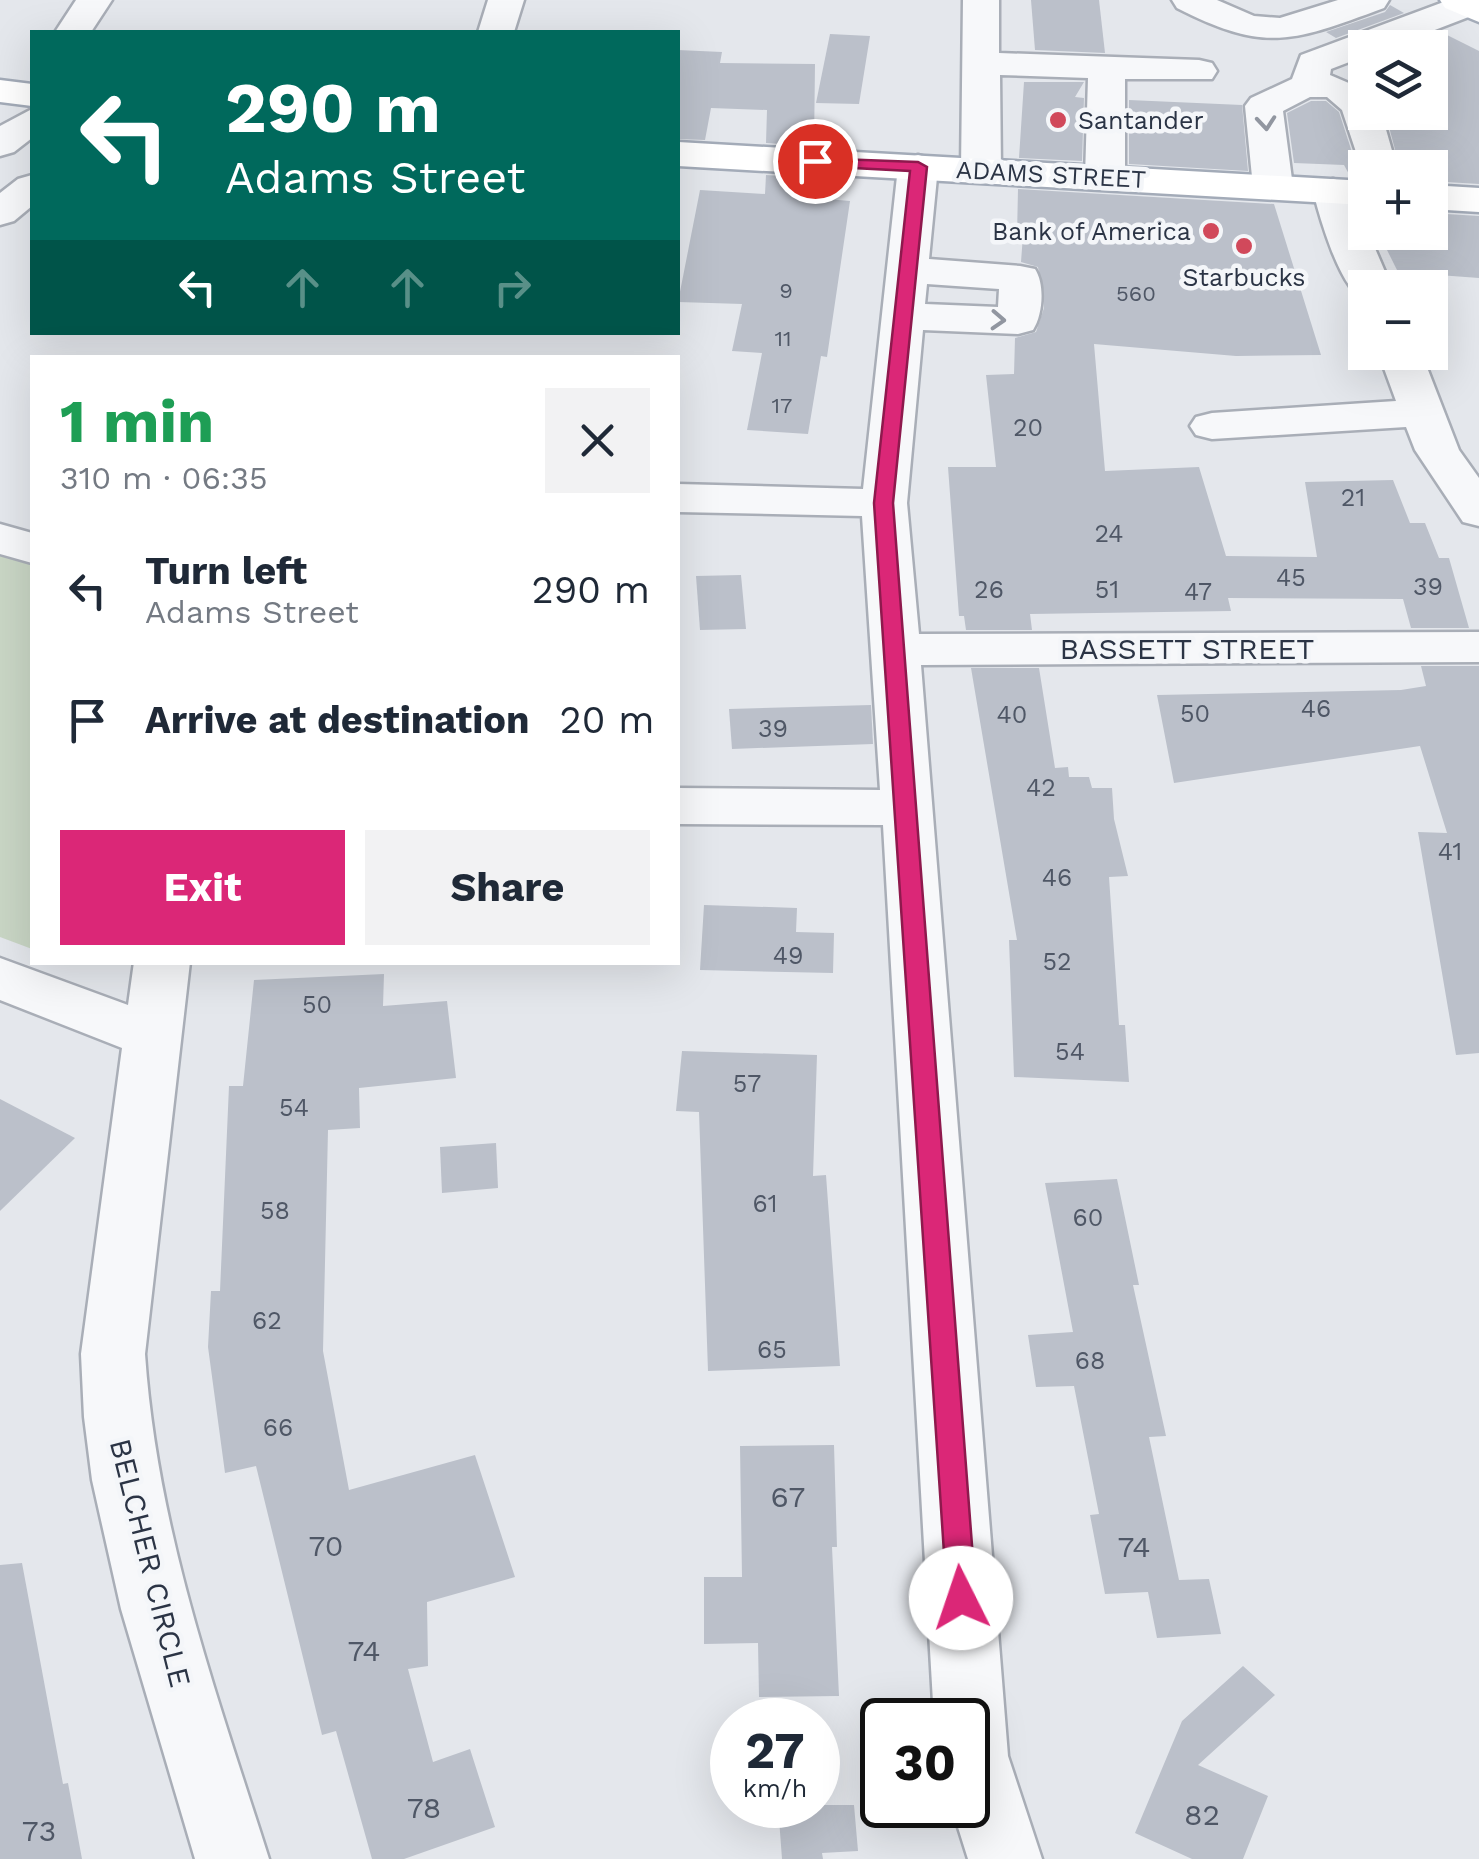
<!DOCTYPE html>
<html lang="en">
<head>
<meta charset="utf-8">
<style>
  :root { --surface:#fff; --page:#f2f2f3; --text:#1f2937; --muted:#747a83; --accent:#db2777 }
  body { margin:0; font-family:"Work Sans",sans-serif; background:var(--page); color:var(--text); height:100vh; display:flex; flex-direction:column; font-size:38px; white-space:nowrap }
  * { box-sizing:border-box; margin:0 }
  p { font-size:32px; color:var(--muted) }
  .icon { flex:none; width:55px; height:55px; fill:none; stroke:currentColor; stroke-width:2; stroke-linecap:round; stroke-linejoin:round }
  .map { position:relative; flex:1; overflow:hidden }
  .side { position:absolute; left:30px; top:355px; width:650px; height:610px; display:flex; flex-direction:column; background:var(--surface); border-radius:0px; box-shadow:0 10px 40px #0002 }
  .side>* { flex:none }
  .guide { position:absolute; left:30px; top:30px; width:650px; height:305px; border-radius:0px; box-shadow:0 10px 40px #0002; background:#00695c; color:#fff; overflow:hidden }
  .fabs { position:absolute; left:1348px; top:30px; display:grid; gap:20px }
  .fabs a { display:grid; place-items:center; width:100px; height:100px; border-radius:0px; background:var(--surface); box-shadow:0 10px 40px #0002; font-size:50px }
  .speed { position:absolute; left:710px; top:1698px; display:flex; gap:20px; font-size:50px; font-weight:700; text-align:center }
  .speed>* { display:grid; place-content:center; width:130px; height:130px; border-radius:50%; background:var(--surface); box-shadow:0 10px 40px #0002; line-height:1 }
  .speed small { font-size:25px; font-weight:400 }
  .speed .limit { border:5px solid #111; border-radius:15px; background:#fff; color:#111 }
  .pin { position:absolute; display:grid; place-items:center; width:85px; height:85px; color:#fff; margin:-42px; border:5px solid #fff; border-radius:50%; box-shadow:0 2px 10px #0007 }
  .me { position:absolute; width:110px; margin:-55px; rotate:356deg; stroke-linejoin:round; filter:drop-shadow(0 0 8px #0008) }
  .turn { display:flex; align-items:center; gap:35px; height:210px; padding:0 30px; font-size:45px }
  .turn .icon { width:130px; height:130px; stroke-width:2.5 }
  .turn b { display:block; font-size:70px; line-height:85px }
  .lanes { display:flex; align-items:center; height:95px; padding:0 30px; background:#0003; justify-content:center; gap:50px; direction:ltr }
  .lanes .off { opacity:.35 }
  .round { display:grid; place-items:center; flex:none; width:105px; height:105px; border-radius:0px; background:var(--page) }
  .headline { display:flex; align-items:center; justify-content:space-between; height:170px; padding:0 30px }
  h1 { font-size:60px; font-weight:700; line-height:75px; color:#1e9e55 }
  .primary-button { display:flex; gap:20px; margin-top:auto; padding:20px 30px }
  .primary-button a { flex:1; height:115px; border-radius:0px; background:var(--accent); color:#fff; font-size:40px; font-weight:700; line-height:115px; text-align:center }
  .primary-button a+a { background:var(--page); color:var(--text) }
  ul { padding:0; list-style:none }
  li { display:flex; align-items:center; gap:30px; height:130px; padding:0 30px }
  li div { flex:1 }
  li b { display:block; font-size:38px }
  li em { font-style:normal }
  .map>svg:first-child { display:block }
  .green { fill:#c9d6c5 }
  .building { fill:#bbc0ca }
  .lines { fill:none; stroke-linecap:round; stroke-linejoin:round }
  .minor-casing { stroke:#a9aeb7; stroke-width:5 }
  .major-casing { stroke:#a3abb8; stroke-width:5 }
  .minor { fill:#f7f8fa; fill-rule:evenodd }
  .major { fill:#fff; fill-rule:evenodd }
  .oneway { stroke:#9196a0 }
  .route { fill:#db2777; stroke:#8e194d; stroke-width:2.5 }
  .poi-dot { fill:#d1495b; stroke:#f4f6f9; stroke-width:4 }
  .labels { text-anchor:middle; stroke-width:9; stroke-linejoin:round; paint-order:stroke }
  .far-number-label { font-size:22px; fill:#4f5766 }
  .far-poi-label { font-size:25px; fill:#2b3445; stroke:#f4f6f9; text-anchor:start }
  .far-street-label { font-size:25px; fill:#2b3445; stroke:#f4f6f9 }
  .number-label { font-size:25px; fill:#4f5766 }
  .street-label { font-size:30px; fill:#2b3445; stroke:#f4f6f9 }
  .near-number-label { font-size:30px; fill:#4f5766 }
</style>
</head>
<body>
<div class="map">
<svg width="1479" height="1859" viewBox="0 0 1479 1859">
  <rect width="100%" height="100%" fill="#e4e7ec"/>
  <path class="green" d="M0,553L32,563V949L0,937Z"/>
  <g class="building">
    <path d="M1031,0H1099L1105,53L1035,50Z"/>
    <path d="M1390,5L1404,13L1336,38L1326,32L1385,12Z"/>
    <path d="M1441,32L1479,51V184L1430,181V168H1400L1385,112H1430V48H1400Z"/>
    <path d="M830,34L870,36L859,104L816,103Z"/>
    <path d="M678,50L722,52L720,63L815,64L814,146L766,143L767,110L711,108L705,140L678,139Z"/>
    <path d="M1024,82H1084L1075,97L1084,98L1082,161L1019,158Z"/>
    <path d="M1129,100L1242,105L1248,171L1129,164Z"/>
    <path d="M1311,101H1326L1339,112L1360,177L1350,176L1344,165L1294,163L1287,113Z"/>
    <path d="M766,175L814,178V198L850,201L827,357L821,356L808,434L747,430L762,353L732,351L742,304L678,302L700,190L765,194Z"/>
    <path d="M1018,189L1274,204L1321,355L1236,356L1094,344L1105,471L1199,467L1226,556L1317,557L1305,482L1393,480L1410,523H1425L1439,558H1449L1469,628H1411L1403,599L1228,598L1231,611L1030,614L1032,630H966L964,616H959L948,467H996L986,375L1014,374L1015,338L1036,332L1044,308L1038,267L1021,262L1023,235H1017Z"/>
    <path d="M1430,213L1479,216V278L1398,272L1378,232H1430Z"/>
    <path d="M741,575L746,629L700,630L696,576Z"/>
    <path d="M1421,666H1479V1053L1456,1055L1418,832L1447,833L1420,746L1174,783L1157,695L1401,690L1426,686Z"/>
    <path d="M971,668H1039L1055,768L1068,767L1069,777H1089L1092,788H1112L1114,819L1128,876L1109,877L1119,1025H1125L1129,1082L1014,1077L1009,940H1017Z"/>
    <path d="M871,705L873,744L732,749L729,709Z"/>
    <path d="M704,905L797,908L796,932L834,933L833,973L700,970Z"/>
    <path d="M384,974L383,1006L447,1001L456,1078L359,1088L360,1128L328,1130L323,1351L349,1490L475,1455L515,1577L427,1602L428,1666L408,1669L433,1762L470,1749L495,1827L404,1859H372L336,1731L322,1735L256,1466L225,1473L208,1347L211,1291H220L229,1086H243L254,980Z"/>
    <path d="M682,1051L817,1055L813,1176L826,1175L840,1366L708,1371L699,1112L676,1111Z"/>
    <path d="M0,1099L75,1138L0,1211Z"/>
    <path d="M496,1143L498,1188L442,1193L440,1147Z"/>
    <path d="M1117,1179L1139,1285H1133L1166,1436L1149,1437L1179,1580L1209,1579L1221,1634L1157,1638L1148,1592L1105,1594L1090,1515L1099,1514L1074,1386L1036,1387L1028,1335L1073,1332L1045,1183Z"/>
    <path d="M834,1445L837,1547H832L839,1696L759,1697L758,1643L704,1644V1577H742L740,1446Z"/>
    <path d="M22,1563L63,1784L68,1783L82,1859H0V1565Z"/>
    <path d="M1243,1666L1275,1695L1198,1765L1268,1796L1243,1859H1192L1135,1833L1182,1721Z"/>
    <path d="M778,1805H854L858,1851L822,1853L823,1859H782Z"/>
  </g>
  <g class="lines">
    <g class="minor-casing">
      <g id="minor">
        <path d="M76,0H112L91,32H55Z"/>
        <path d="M488,0H524L514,32H478Z"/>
        <path d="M963,0H999V53L1199,60L1212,63L1217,71L1212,79H1125V177L1119,185H1091L1085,177L1088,78L1000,75L1001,170L995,178H967L961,170Z"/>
        <path d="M1172,0H1217L1254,16L1280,18L1338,0H1389L1384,8C1294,41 1267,54 1177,8Z"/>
        <path d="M1449,0H1479V13L1388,48H1365V56L1331,69L1330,75L1365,90V112H1381L1397,168H1365L1364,176L1342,110L1327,97H1310L1283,111L1293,187L1287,195H1259L1253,187L1245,106L1251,98L1292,79L1301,55Z"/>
        <path d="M32,109V138L14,152L0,156V126Z"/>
        <path d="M918,155L932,159L938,167L929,259L1020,266L1035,269C1045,284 1043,315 1033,330L1018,334L923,330L907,503L919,634L1479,632V662L921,665L1008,1756L1042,1859H968L951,1805H968V1720H934L883,825L678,824V788L880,790L862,516L678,512V484L863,489L898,167L904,159ZM927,284L999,289L998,307L925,304Z"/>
        <path d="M32,175V206L14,221L0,225V193L18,179Z"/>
        <path d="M1333,179L1347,183L1392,288H1365V299C1341,293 1319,215 1313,191L1319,183Z"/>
        <path d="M1378,352H1421L1459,450L1479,478V526L1463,522L1415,450L1406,427L1212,439L1196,435L1190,426L1196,417L1212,413L1396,401Z"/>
        <path d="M0,524L32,533V563L0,554Z"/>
        <path d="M0,958L128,1005L134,962H190L145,1354C157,1530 216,1692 269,1859H195L121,1609L92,1480L84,1417L81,1354L122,1048L0,1000Z"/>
      </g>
    </g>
    <g class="major-casing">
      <g id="major">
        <path d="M1440,0H1479V22L1445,8Z"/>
        <path d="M0,80L32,84V106L0,102Z"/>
        <path d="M678,142L1365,181V205L678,166Z"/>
        <path d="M1430,185L1479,188V212L1430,209Z"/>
      </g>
    </g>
    <use href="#minor" class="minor"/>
    <use href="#major" class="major"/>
  </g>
  <defs><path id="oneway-chevron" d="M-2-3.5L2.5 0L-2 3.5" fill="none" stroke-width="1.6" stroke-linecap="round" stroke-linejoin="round" transform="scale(2.5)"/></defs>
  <g class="oneway">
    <use href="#oneway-chevron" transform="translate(1266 123) rotate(85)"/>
    <use href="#oneway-chevron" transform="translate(998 320) rotate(3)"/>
  </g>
  <path class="route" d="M810,158L918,162L927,167L893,503L976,1598L971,1607L961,1611L951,1607L947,1598L874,503L910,171L815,166L810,164Z"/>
  <g class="poi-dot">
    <circle cx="1058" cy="120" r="10"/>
    <circle cx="1211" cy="231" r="10"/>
    <circle cx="1244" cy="246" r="10"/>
  </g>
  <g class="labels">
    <g class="far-number-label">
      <text x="786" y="298">9</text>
      <text x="1136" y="301">560</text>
      <text x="783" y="346">11</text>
      <text x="782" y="413">17</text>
    </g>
    <g class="far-poi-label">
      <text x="1078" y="129">Santander</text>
      <text x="1191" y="240" text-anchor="end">Bank of America</text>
      <text x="1244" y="286" text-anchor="middle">Starbucks</text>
    </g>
    <g class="far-street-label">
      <text transform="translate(1051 174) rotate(3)" y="9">ADAMS STREET</text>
    </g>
    <g class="number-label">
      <text x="1028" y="436">20</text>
      <text x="1353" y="506">21</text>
      <text x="1109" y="542">24</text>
      <text x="1291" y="586">45</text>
      <text x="1428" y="595">39</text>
      <text x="989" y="598">26</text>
      <text x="1107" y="598">51</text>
      <text x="1198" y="600">47</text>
      <text x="1316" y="717">46</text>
      <text x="1195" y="722">50</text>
      <text x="1012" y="723">40</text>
      <text x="773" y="737">39</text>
      <text x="1041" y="796">42</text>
      <text x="1450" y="860">41</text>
      <text x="1057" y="886">46</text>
      <text x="788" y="964">49</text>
      <text x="1057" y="970">52</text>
      <text x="317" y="1013">50</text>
      <text x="1070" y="1060">54</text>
      <text x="747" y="1092">57</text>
      <text x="294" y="1116">54</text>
      <text x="765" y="1212">61</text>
      <text x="275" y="1219">58</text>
      <text x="1088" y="1226">60</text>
      <text x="267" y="1329">62</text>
      <text x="772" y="1358">65</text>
      <text x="1090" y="1369">68</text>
      <text x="278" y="1436">66</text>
    </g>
    <g class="street-label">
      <text x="1187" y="659">BASSETT STREET</text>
      <text transform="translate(150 1563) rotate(76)" y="10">BELCHER CIRCLE</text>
    </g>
    <g class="near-number-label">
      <text x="788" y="1507">67</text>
      <text x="326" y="1556">70</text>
      <text x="1134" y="1557">74</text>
      <text x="364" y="1661">74</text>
      <text x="424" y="1818">78</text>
      <text x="1202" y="1825">82</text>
      <text x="39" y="1841">73</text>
    </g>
  </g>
</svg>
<div class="fabs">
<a><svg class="icon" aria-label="layers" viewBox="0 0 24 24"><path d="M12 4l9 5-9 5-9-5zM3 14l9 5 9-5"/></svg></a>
<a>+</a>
<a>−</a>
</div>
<div class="speed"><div>27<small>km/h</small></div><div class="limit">30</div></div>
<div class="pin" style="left:815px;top:161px;background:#d93025"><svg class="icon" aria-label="arrive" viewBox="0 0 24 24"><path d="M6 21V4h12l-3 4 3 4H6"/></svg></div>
<svg class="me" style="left:961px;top:1598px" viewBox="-20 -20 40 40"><circle r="19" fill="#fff"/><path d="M0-13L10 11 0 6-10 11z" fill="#db2777"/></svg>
<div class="guide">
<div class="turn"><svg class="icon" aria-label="left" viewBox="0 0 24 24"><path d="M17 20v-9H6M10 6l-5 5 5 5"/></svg><div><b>290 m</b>Adams Street</div></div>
<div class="lanes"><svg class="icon" aria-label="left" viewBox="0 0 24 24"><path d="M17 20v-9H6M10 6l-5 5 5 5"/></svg><svg class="icon off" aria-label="ahead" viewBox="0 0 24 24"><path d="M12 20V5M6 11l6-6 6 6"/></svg><svg class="icon off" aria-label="ahead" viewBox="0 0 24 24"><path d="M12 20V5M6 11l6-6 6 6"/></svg><svg class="icon off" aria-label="right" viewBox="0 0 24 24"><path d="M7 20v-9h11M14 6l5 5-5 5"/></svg></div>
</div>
<section class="side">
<div class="headline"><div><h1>1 min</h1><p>310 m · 06:35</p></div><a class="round"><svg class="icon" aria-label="close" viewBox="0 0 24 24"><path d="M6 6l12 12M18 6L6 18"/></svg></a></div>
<ul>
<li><svg class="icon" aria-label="left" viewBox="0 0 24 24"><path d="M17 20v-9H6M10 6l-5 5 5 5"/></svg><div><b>Turn left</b><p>Adams Street</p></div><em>290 m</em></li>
<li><svg class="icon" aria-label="arrive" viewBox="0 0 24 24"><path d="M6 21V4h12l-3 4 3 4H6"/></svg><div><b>Arrive at destination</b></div><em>20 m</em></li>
</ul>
<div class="primary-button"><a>Exit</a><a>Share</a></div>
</section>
</div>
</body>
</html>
